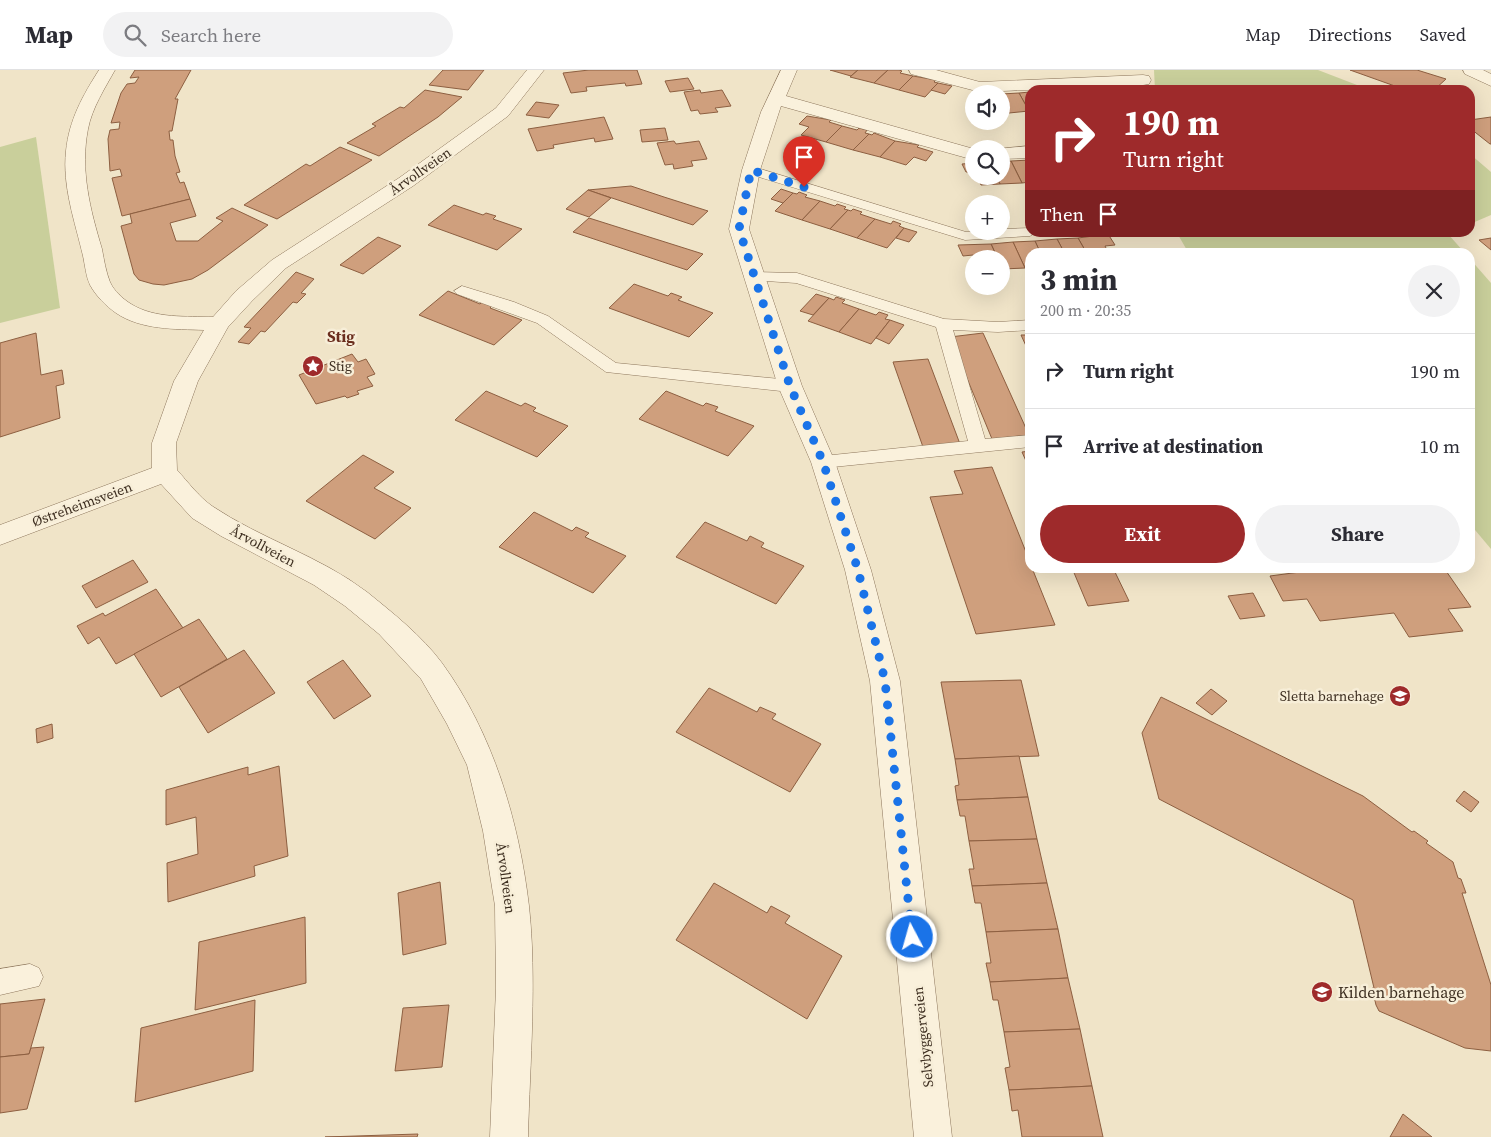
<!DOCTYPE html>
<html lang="en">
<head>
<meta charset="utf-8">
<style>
  :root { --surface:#fff; --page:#f2f2f3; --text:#2b2b33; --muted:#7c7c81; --line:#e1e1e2; --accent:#9e2a2b }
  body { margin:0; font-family:"Source Serif 4",serif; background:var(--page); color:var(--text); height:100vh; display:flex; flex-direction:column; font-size:19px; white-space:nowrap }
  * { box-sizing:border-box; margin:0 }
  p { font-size:16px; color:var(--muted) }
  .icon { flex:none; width:28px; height:28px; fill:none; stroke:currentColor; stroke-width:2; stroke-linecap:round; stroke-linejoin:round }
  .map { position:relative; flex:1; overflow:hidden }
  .side { position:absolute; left:1025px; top:178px; width:450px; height:325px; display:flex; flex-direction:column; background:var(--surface); border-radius:15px; box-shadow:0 5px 20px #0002 }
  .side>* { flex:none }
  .top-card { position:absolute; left:1025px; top:15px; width:450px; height:152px; border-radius:15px; box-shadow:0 5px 20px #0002; background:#9e2a2b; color:#fff; overflow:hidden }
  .buttons { position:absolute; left:965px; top:15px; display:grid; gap:10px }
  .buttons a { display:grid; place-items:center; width:45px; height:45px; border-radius:50%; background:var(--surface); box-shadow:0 5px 20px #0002; font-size:25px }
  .pin { position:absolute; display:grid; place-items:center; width:42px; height:42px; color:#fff; margin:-51px -21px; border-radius:50% 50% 50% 0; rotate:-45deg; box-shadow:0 0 5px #0007 }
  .pin .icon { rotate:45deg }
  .me { position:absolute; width:55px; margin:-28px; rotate:354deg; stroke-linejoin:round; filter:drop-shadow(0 0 4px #0008) }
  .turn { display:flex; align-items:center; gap:18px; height:105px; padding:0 15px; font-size:22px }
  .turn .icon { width:65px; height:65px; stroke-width:2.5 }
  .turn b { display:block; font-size:35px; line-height:42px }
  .then { display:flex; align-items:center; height:48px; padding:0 15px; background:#0003; gap:10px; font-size:19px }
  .round { display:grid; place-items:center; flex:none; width:52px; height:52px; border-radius:26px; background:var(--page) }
  .overview { display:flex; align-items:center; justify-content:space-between; height:85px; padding:0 15px }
  h1 { font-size:30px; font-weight:700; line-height:38px }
  .primary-button { display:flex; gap:10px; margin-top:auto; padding:10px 15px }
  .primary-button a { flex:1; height:58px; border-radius:30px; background:var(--accent); color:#fff; font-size:20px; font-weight:700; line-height:58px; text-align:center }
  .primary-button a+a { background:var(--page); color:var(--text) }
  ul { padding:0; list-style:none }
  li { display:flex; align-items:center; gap:15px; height:75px; padding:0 15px; border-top:1px solid var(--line) }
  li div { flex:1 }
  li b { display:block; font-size:19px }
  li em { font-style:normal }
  header { display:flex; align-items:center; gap:30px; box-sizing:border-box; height:70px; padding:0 25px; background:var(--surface); border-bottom:1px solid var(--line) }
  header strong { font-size:24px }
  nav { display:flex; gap:28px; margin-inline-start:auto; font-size:18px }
  .search { width:350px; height:45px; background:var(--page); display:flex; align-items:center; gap:12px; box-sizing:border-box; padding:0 18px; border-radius:28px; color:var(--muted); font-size:19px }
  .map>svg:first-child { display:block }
  .green { fill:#c9cf9b }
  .building { fill:#cf9f7d; stroke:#8d5f41 }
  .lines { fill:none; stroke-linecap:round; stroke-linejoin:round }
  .lane-casing { stroke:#8d765c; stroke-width:1 }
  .street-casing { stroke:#8d765c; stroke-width:1 }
  .lane { fill:#faf1dc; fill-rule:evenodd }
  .street { fill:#faf1dc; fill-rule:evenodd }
  .route { stroke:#1a73e8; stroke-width:9; stroke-dasharray:0 16.2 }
  .labels { text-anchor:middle; stroke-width:5; stroke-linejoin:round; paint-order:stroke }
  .street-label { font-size:14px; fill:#3d2e20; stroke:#f7eed8 }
  .poi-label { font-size:14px; fill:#3d2e20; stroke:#f7eed8; text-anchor:start }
  .quarter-label { font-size:16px; font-weight:bold; fill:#6b2e1e; stroke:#f7eed8 }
  .near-poi-label { font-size:16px; fill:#3d2e20; stroke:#f7eed8; text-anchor:start }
</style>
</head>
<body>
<header>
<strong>Map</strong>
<div class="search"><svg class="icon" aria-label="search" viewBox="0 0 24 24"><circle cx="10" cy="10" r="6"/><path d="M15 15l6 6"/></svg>Search here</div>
<nav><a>Map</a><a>Directions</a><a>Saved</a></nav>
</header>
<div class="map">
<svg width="1491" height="1067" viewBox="0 0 1491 1067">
  <rect width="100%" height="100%" fill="#f0e4c8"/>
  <g class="green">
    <path d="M1154,0H1318L1370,20H1155Z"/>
    <path d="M36,67L60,238L0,253V77Z"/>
    <path d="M1470,84L1491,102V145L1470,154Z"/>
    <path d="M1177,163H1451L1448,164L1464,182H1188Z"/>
    <path d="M1470,189L1491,213V479L1470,454Z"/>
  </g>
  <g class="building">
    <path d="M135,0H191L175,29H178L172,61H169L170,70H173L175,86L180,102L176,103L180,113L184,112L190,129L122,146L112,108L122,106L120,99L110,101L108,69L110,60L119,59L120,52L111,53L121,23L127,14L135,13L139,7L130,8Z"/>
    <path d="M443,0H484L468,20L429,15Z"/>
    <path d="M589,0H637L642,14L626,16L625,13L586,17L587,21L571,23L563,3Z"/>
    <path d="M830,0H858L851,6Z"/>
    <path d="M858,0H888L874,13L850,7Z"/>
    <path d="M888,0H899L902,1L900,3L913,6L899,20L874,13Z"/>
    <path d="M1350,0H1417L1446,9L1434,20H1406Z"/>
    <path d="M913,6L936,10L934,12L938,13L925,27L899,20Z"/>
    <path d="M688,8L694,19L670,22L665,11Z"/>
    <path d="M938,13L952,16L945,24L931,20Z"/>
    <path d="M425,20L462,27L438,47L379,86L347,73L376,56L372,54L400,37L404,38Z"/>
    <path d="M700,20L701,23L722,20L731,36L715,38L718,42L700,44L698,40L691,41L684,22Z"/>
    <path d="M1030,22V41H1029L1019,23Z"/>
    <path d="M1019,23L1029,41L1009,43L1001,29V24Z"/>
    <path d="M536,32L559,35L549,48L526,45Z"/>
    <path d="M807,46L831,50L829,52L842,56L826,72L801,65L809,57L799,54Z"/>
    <path d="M604,47L613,69L595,72L594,68L553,75L554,78L537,81L528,59Z"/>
    <path d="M1491,47V74H1490L1471,59H1474L1470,56V50Z"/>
    <path d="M842,56L857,60L859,58L867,60L865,63L869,64L853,80L826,72Z"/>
    <path d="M665,58L668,70L642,72L640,60Z"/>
    <path d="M874,63L895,71L880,87L853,80L869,64L872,65Z"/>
    <path d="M674,71L676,74L699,71L707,89L691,91L693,96L674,99L673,94L665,95L657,73Z"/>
    <path d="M895,71L919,75L917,77L933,82L926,91L914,87L906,95L880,87Z"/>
    <path d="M340,77L372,90L277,149L244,135L306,94L310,96Z"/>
    <path d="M1030,90V112L1022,113L1011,91Z"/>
    <path d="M1011,91L1022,113L1000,114L996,106H1001V92Z"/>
    <path d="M974,93V102H966L962,94Z"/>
    <path d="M977,106H996L1000,114L981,115Z"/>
    <path d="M631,116L664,127L708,141L693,155L588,120Z"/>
    <path d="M781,119L793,123L783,133L771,129Z"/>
    <path d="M588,120L611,128L589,147L566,139Z"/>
    <path d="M799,122L807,125L805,127L820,131L802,150L775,141L793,123L797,124Z"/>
    <path d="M190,129L196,146L170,153L176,171H198L223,151L216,148L232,138L268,155L208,200L192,209L164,215L153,214L139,210L134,204L121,156L132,153L130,144Z"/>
    <path d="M820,131L835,136L837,134L846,137L844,139L848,140L830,159L802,150Z"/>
    <path d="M454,135L483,145L486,143L496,146L493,149L522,159L497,180L428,155Z"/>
    <path d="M853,139L862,142L860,144L875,149L857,168L830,159L848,140L851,141Z"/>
    <path d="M589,148L703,184L687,200L573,162Z"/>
    <path d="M875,149L891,154L893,151L901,154L899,156L904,158L887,178L857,168Z"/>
    <path d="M904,158L917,162L909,172L896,168Z"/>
    <path d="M1108,164L1115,175L1105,176L1108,182H1086L1078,168Z"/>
    <path d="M378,167L401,176L363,204L340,195Z"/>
    <path d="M1078,168L1086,182H1064L1057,169Z"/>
    <path d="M1491,168V180L1479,170Z"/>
    <path d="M1057,169L1064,182H1040L1035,171Z"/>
    <path d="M1035,171L1040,182H1030V197L1025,198L1013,172Z"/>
    <path d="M1013,172L1025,198L1003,199L1001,189H998L991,174Z"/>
    <path d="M991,174L998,189H975L973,185L963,186L958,175Z"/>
    <path d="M296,202L314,209L301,223L306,224L297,233L293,232L265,262L261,261L249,274L238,272L251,258L244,257Z"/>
    <path d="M634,214L668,226L671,223L682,227L678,230L713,243L689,267L609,238Z"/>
    <path d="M448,221L480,234L483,231L493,235L490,238L522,250L494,275L419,245Z"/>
    <path d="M816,224L829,228L813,245L800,241Z"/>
    <path d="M836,227L845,230L842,233L859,239L839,262L808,251L829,228L834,230Z"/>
    <path d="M859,239L876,245L879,242L888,245L885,249L890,250L871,274L839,262Z"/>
    <path d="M890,250L904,255L889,274L876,268Z"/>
    <path d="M36,263L41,305L62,300L64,314L56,316L60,348L0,367V273Z"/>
    <path d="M983,263L1029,365L992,369L950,267Z"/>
    <path d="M1021,265H1030V278H1027Z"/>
    <path d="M352,284L358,292L366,289L375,304L367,307L373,316L357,321L359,324L347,328L345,326L316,334L299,305Z"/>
    <path d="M928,289L960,374L923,377L893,292Z"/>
    <path d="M486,321L521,336L525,333L536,338L533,341L568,356L537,387L455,350Z"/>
    <path d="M666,321L703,336L706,333L718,337L715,341L754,356L728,386L639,349Z"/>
    <path d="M1030,381V400L1022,382Z"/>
    <path d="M363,385L394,402L374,418L411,438L375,469L306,431Z"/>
    <path d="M992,397L1030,492V498H1032L1055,555L976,564L930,427L963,424L954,401Z"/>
    <path d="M534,442L572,461L576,457L589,463L585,467L626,486L593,523L499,477Z"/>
    <path d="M705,452L747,471L750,466L764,473L761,477L804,496L776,534L676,487Z"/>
    <path d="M133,490L148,512L96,538L82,516Z"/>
    <path d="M1072,498H1113L1129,531L1088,536Z"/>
    <path d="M1330,498H1444L1471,537L1448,539L1463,561L1409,567L1394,543L1320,551L1307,529L1283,531L1270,506Z"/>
    <path d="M156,519L183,558L116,594L99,567L88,574L77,556L103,543L105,546Z"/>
    <path d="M1253,523L1265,546L1240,549L1228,526Z"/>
    <path d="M199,549L227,589L161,627L134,584Z"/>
    <path d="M244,580L275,623L208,663L179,617Z"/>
    <path d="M343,590L371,626L334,649L307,612Z"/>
    <path d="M1021,610L1039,686L955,689L941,612Z"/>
    <path d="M709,618L757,642L760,637L776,644L772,649L821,674L790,722L676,662Z"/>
    <path d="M1211,619L1227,631L1212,645L1196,633Z"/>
    <path d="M1161,627L1363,726L1412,762L1414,761L1428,771L1426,773L1453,792L1458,808L1461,809L1466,823H1462L1491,915V981L1465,978L1379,941L1376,935L1372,918H1374L1353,830L1159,729L1142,663Z"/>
    <path d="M52,654L53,668L37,673L36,659Z"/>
    <path d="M1019,686L1028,727L957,730L955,716L959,715L955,689Z"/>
    <path d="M279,696L288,786L254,796L255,806L168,832L167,793L198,784L196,747L166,755V720L248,697V705Z"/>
    <path d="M1464,721L1479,732L1471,742L1456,731Z"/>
    <path d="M1028,727L1037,769L969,771L965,746H960L957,730Z"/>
    <path d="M1037,769L1047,813L972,816L969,799H974L969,771Z"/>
    <path d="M440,812L446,874L403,885L398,823Z"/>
    <path d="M714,813L767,843L771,836L790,846L785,853L842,886L807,949L676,870Z"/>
    <path d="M1047,813L1058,859L986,862L981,833H975L972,816Z"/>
    <path d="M305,847L306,913L195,940L199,872Z"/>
    <path d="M1058,859L1068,908L990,912L986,893H991L986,862Z"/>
    <path d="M1068,908L1080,959L1004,962L998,930H993L990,912Z"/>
    <path d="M45,929L29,984L0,987V934Z"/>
    <path d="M255,930L253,1001L135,1032L141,958Z"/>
    <path d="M449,935L442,997L395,1001L403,938Z"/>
    <path d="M1080,959L1092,1016L1009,1020L1005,998L1010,997L1004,962Z"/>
    <path d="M44,977L27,1039L0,1043V987L29,984L31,978Z"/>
    <path d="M1092,1016L1103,1067H1022L1018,1040L1012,1041L1009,1020Z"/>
    <path d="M1403,1044L1432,1067H1390Z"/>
    <path d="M418,1064L417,1067H325Z"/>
  </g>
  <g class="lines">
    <g class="lane-casing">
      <g id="lane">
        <path d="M751,96L966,162L1001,161V159L1030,158V162H1037L1030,166L965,170L746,103L744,100Z"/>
        <path d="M755,202L797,203L944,249L998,252L1030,250V260L998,262L953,260L985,369L1030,365V377L823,398L817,396L814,392L817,388L823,386L968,371L936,257L796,213L750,210L747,207Z"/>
        <path d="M462,216L514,232L548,246L616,293L790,310L796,312L798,316L796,320L790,322L606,302L537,253L457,224L454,221Z"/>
        <path d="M30,894L39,898L43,907L39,916L0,925V899Z"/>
      </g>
    </g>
    <g class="street-casing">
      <g id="street">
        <path d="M99,0H115C105,18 92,38 88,59C80,100 90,139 102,179C104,190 106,202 110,212C114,221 123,229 131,234C155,249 187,246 213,247L236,221L272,190L399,108L496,38L527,0H544L508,46L413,116L286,198L252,231L228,257L198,311L176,373L177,400C188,412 199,427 212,436C261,469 320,486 367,522C393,543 422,566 442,593C493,663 519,751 529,836C537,909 530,993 528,1067H490L496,918L495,836L483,761L467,695L447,654L421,609L379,564L345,536L314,515L221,466L192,448L161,414L0,475V455L152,398V373L174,311L204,260C175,259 141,260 116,243C106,236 96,226 90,215C86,207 85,195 83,186C75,152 62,116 66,81C69,50 83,25 99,0Z"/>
        <path d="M781,0H797L786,26L974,79V90L781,36L760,100L749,159L802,316L835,392L871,500L900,611L952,1067H914L870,611L845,500L811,392L778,316L729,159L742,100L761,42Z"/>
        <path d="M909,0H936L980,12L1143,5L1149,6L1151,10L1149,14L1143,15L980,22L911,4Z"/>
        <path d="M1463,0H1483L1491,4V16L1465,4Z"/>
        <path d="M1030,76V88L1001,89V79H996Z"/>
      </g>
    </g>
    <use href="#lane" class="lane"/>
    <use href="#street" class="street"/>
  </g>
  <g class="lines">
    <path class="route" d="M804,117L751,100L739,159L790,316L823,392L858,500L885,611L912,867"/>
  </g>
  <defs>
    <g id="sight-disc" transform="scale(1.125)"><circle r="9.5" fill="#9e2a2b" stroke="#f7eed8"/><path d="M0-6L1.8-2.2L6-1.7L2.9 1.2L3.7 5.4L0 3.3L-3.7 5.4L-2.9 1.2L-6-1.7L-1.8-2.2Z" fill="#fff"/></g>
    <g id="school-disc" transform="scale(1.125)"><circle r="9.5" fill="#9e2a2b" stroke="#f7eed8"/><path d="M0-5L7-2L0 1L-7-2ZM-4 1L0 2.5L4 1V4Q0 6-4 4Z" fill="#fff"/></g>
  </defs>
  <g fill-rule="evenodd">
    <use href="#sight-disc" x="313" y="296"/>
    <use href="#school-disc" x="1400" y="626"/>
    <use href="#school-disc" x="1322" y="922"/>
  </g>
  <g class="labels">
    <g class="street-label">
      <text transform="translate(420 101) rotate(-35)" y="5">Årvollveien</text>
      <text transform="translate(82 434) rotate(-20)" y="5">Østreheimsveien</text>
      <text transform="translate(263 476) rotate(28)" y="5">Årvollveien</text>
      <text transform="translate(506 808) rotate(82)" y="5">Årvollveien</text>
      <text transform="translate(923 967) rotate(-96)" y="5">Selvbyggerveien</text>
    </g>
    <g class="poi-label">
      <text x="329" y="301">Stig</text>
      <text x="1384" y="631" text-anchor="end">Sletta barnehage</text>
    </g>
    <g class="quarter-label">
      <text x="341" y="272">Stig</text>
    </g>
    <g class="near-poi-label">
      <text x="1338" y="928">Kilden barnehage</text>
    </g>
  </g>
</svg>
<div class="buttons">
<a><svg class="icon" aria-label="sound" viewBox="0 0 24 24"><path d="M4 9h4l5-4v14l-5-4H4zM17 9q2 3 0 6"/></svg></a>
<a><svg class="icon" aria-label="search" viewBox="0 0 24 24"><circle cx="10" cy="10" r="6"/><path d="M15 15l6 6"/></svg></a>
<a>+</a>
<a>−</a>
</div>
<div class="pin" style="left:804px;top:117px;background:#d93025"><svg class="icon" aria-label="arrive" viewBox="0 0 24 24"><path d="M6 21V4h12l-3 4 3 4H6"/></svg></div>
<svg class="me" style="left:912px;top:867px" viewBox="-20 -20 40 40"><circle r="17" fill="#1a73e8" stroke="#fff" stroke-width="3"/><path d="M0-11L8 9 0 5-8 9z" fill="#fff"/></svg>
<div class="top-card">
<div class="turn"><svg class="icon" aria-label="right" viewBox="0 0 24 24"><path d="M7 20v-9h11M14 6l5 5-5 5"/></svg><div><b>190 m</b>Turn right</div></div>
<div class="then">Then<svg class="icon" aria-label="arrive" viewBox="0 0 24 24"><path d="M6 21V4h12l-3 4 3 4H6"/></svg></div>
</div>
<section class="side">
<div class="overview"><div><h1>3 min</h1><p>200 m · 20:35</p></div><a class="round"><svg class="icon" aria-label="close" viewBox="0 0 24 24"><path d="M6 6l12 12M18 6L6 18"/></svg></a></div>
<ul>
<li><svg class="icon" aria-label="right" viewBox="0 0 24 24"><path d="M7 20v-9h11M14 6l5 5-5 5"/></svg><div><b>Turn right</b></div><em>190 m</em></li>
<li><svg class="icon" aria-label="arrive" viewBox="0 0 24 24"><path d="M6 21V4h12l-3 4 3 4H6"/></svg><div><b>Arrive at destination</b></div><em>10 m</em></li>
</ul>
<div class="primary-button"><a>Exit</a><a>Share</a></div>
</section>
</div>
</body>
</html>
